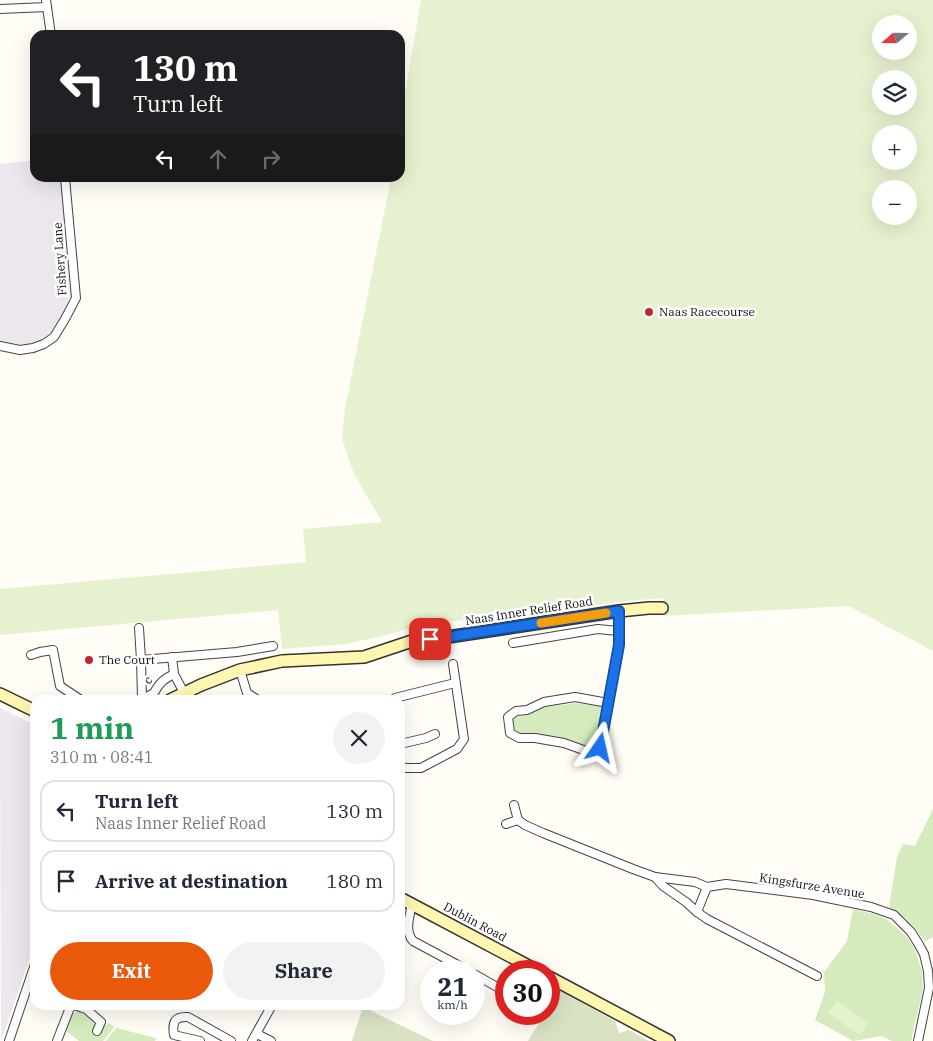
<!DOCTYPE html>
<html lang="en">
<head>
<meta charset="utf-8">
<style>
  :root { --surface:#fff; --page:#f2f2f3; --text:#1f2937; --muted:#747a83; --line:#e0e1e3; --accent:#ea580c }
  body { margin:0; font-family:"IBM Plex Serif",serif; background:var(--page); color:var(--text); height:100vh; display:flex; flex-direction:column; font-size:19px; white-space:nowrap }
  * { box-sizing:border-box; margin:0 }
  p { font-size:16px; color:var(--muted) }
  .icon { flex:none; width:28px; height:28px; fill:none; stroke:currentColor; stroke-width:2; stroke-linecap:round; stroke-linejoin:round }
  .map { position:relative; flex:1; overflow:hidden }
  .panel { position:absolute; left:30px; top:695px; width:375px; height:315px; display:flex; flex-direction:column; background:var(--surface); border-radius:15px; box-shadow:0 5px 20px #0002 }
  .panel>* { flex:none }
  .hud { position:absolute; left:30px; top:30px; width:375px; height:152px; border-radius:15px; box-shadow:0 5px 20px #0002; background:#202124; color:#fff; overflow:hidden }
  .needle { width:32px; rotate:250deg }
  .tools { position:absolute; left:872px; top:15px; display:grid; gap:10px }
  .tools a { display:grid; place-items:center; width:45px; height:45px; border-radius:50%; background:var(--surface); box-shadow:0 5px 20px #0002; font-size:25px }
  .speed { position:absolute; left:420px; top:960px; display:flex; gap:10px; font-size:25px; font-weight:700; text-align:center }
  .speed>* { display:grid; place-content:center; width:65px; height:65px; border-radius:50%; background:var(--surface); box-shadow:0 5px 20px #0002; line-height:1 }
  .speed small { font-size:12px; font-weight:400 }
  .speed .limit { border:8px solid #d22; background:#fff; color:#111 }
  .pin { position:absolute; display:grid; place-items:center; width:42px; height:42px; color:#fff; margin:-21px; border-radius:10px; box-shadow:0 2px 8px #0006 }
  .me { position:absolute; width:55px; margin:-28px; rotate:11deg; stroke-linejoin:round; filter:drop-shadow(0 0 4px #0008) }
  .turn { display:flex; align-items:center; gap:18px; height:105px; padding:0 20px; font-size:22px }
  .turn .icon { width:65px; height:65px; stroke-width:2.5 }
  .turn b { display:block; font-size:35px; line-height:42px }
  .lanes { display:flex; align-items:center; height:48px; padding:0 20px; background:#0003; justify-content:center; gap:25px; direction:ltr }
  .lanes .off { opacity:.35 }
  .round { display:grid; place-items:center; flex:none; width:52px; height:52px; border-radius:26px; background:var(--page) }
  .summary { display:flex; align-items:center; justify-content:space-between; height:85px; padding:0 20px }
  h1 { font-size:30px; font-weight:700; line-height:38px; color:#1e9e55 }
  .action { display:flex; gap:10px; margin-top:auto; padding:10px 20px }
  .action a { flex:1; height:58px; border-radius:30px; background:var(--accent); color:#fff; font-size:20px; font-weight:700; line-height:58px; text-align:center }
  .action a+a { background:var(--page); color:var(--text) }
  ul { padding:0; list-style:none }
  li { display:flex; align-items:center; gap:15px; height:62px; margin:0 10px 8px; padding:0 10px; border:2px solid var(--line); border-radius:15px }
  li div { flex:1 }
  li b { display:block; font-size:19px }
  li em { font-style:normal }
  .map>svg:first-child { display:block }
  .industrial { fill:#eee6ef }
  .green { fill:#d5ebbd }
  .cemetery { fill:#d9e3c4 }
  .pitch { fill:#e6f2cf; fill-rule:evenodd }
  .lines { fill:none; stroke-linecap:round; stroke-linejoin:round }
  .street-casing { stroke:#444; stroke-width:10 }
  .secondary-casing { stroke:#333; stroke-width:14 }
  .street { stroke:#fff; stroke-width:8 }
  .secondary { stroke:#fff6b0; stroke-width:11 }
  .route-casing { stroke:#114b97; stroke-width:12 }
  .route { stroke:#1a73e8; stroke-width:9 }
  .slow { stroke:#f59e0b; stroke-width:9 }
  .poi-dot { fill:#c4262e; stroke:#fff; stroke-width:2 }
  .labels { text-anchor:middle; stroke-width:5; stroke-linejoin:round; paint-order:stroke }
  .street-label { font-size:12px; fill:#111; stroke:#fff }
  .poi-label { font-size:12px; fill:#111; stroke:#fff; text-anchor:start }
</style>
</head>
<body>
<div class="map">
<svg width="933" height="1041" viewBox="0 0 933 1041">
  <rect width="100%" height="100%" fill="#fffdf5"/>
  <g class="industrial">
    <path d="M35,160V178H61L70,296L55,330L41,340L26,345L0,341V164Z"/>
    <path d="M0,708L35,725V942L1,1041Z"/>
  </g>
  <g class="green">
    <path d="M576,703L598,706L603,708V713L597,748L594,750L521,736L514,733L512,720L516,717L528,714L544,707Z"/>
    <path d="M933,809V937L925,942C916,927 904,917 889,907L897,857L903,844L915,846Z"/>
    <path d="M853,909L877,915L888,920L907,937L914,947L922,971L923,989L911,1041H892L881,1036L853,1041L815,1020L825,992L824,972L847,941Z"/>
    <path d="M78,1011L91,1018L94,1024L102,1028L109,1023L114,1027L103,1041H79L66,1031L72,1014Z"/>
    <path d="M116,1028L156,1038L155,1041H106Z"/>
  </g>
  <g class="cemetery">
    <path d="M560,991L615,1021L619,1033L629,1030L649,1041H528L545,1014H549V1008Z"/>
    <path d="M363,1007L433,1041H352Z"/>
  </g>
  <g class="pitch">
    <path d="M421,0H933V651L849,606L662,616L663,598L628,601L420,625L380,637L345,644L282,649L278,610L0,635V589L306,562L303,529L382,522L354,474L342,439L345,408L391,178H400V123ZM881,24H909V51H881ZM881,79H909V106H881ZM881,134H909V161H881ZM881,189H909V216H881Z"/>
    <path d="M837,1001L868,1023L860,1035L828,1013Z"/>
  </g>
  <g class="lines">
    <g class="street-casing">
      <g id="street">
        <path d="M46,0L51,35"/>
        <path d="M0,9L47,7"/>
        <path d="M0,346L20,350L33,348L44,344L54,337L65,319L76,298L65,178"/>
        <path d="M139,628L141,660L142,699"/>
        <path d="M513,643L598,629L618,631"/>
        <path d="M31,655L40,652L53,650L60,686L81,700"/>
        <path d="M172,657L174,674L184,693"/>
        <path d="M141,660L237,652L273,646"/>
        <path d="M240,670L247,693L258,700"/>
        <path d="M395,698L455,683"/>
        <path d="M140,700L154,693C159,683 164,679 174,674"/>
        <path d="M608,703L575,697L544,702L527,710L516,711L508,717L510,733L519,738H535L564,743L589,752L595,751L600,748L619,645V611"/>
        <path d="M400,744L426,738L435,734"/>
        <path d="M400,766L406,768H421L457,749L464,739L453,664"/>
        <path d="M518,820L525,825L543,833L633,869L655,877L663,886L686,902L697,912"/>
        <path d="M506,824L518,820L514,805"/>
        <path d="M655,877L695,882L707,887"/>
        <path d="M412,904C410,915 404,931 413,941L469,971"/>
        <path d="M474,974L506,992"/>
        <path d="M817,976L707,919L697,912L707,887L726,884L813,895L871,907L894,915L911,932L918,943L924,954L928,971L929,988L918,1041"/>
        <path d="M74,1005L86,1009L101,1022L97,1031"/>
        <path d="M257,1034L271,1041"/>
        <path d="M9,1041L35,964"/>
        <path d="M57,1041L71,1005"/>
        <path d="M200,1041L174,1035C172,1023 174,1016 188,1017L231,1041"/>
        <path d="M252,1041L272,1005"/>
      </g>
    </g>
    <g class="secondary-casing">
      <g id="secondary">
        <path d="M0,694L35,711"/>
        <path d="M170,700L201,685L240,670L282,661L364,657L412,641L448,637L619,611L649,608H662"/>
        <path d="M400,898L538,971"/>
        <path d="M549,977L669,1041"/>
      </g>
    </g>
    <use href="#street" class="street"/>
    <use href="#secondary" class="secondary"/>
  </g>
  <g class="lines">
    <g class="route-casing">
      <path id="route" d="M430,639L448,637L619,611V645L600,748"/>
    </g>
    <use href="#route" class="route"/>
    <path class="slow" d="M541,623L606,613"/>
  </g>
  <g class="poi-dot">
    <circle cx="649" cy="312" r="5"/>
    <circle cx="89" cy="660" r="5"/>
  </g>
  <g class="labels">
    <g class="street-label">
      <text transform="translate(60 259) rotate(-94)" y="4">Fishery Lane</text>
      <text transform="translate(529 611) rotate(-9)" y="4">Naas Inner Relief Road</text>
      <text transform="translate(148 680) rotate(-52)" y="4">c</text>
      <text transform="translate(812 886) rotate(9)" y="4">Kingsfurze Avenue</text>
      <text transform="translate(475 922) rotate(28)" y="4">Dublin Road</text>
    </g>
    <g class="poi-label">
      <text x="659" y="316">Naas Racecourse</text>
      <text x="99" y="664">The Court</text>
    </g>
  </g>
</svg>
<div class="tools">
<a><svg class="needle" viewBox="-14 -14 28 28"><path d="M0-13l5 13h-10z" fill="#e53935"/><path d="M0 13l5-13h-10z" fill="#747a83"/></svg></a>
<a><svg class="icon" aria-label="layers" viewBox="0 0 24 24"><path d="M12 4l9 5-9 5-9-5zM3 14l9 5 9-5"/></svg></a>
<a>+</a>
<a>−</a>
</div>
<div class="speed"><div>21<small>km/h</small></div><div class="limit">30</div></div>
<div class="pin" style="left:430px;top:639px;background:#d93025"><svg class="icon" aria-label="arrive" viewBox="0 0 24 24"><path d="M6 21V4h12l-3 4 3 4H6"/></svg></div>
<svg class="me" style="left:600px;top:748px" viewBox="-20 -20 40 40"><path d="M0-17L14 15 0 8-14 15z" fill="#1a73e8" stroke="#fff" stroke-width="4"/></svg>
<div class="hud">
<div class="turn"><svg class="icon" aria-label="left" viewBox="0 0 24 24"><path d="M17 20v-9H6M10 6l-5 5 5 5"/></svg><div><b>130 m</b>Turn left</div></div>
<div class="lanes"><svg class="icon" aria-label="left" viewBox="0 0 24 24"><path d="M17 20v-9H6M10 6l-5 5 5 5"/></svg><svg class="icon off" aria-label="ahead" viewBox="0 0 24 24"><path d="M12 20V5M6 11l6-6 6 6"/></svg><svg class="icon off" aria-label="right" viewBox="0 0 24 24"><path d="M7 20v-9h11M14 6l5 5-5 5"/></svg></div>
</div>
<section class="panel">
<div class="summary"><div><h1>1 min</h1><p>310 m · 08:41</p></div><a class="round"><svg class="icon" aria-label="close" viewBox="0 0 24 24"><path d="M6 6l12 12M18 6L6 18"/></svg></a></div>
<ul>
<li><svg class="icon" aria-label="left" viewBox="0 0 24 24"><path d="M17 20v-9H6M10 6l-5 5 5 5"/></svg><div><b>Turn left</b><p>Naas Inner Relief Road</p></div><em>130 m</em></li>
<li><svg class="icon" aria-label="arrive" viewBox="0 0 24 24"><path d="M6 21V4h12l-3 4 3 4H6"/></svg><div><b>Arrive at destination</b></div><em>180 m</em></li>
</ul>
<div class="action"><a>Exit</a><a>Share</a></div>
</section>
</div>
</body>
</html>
